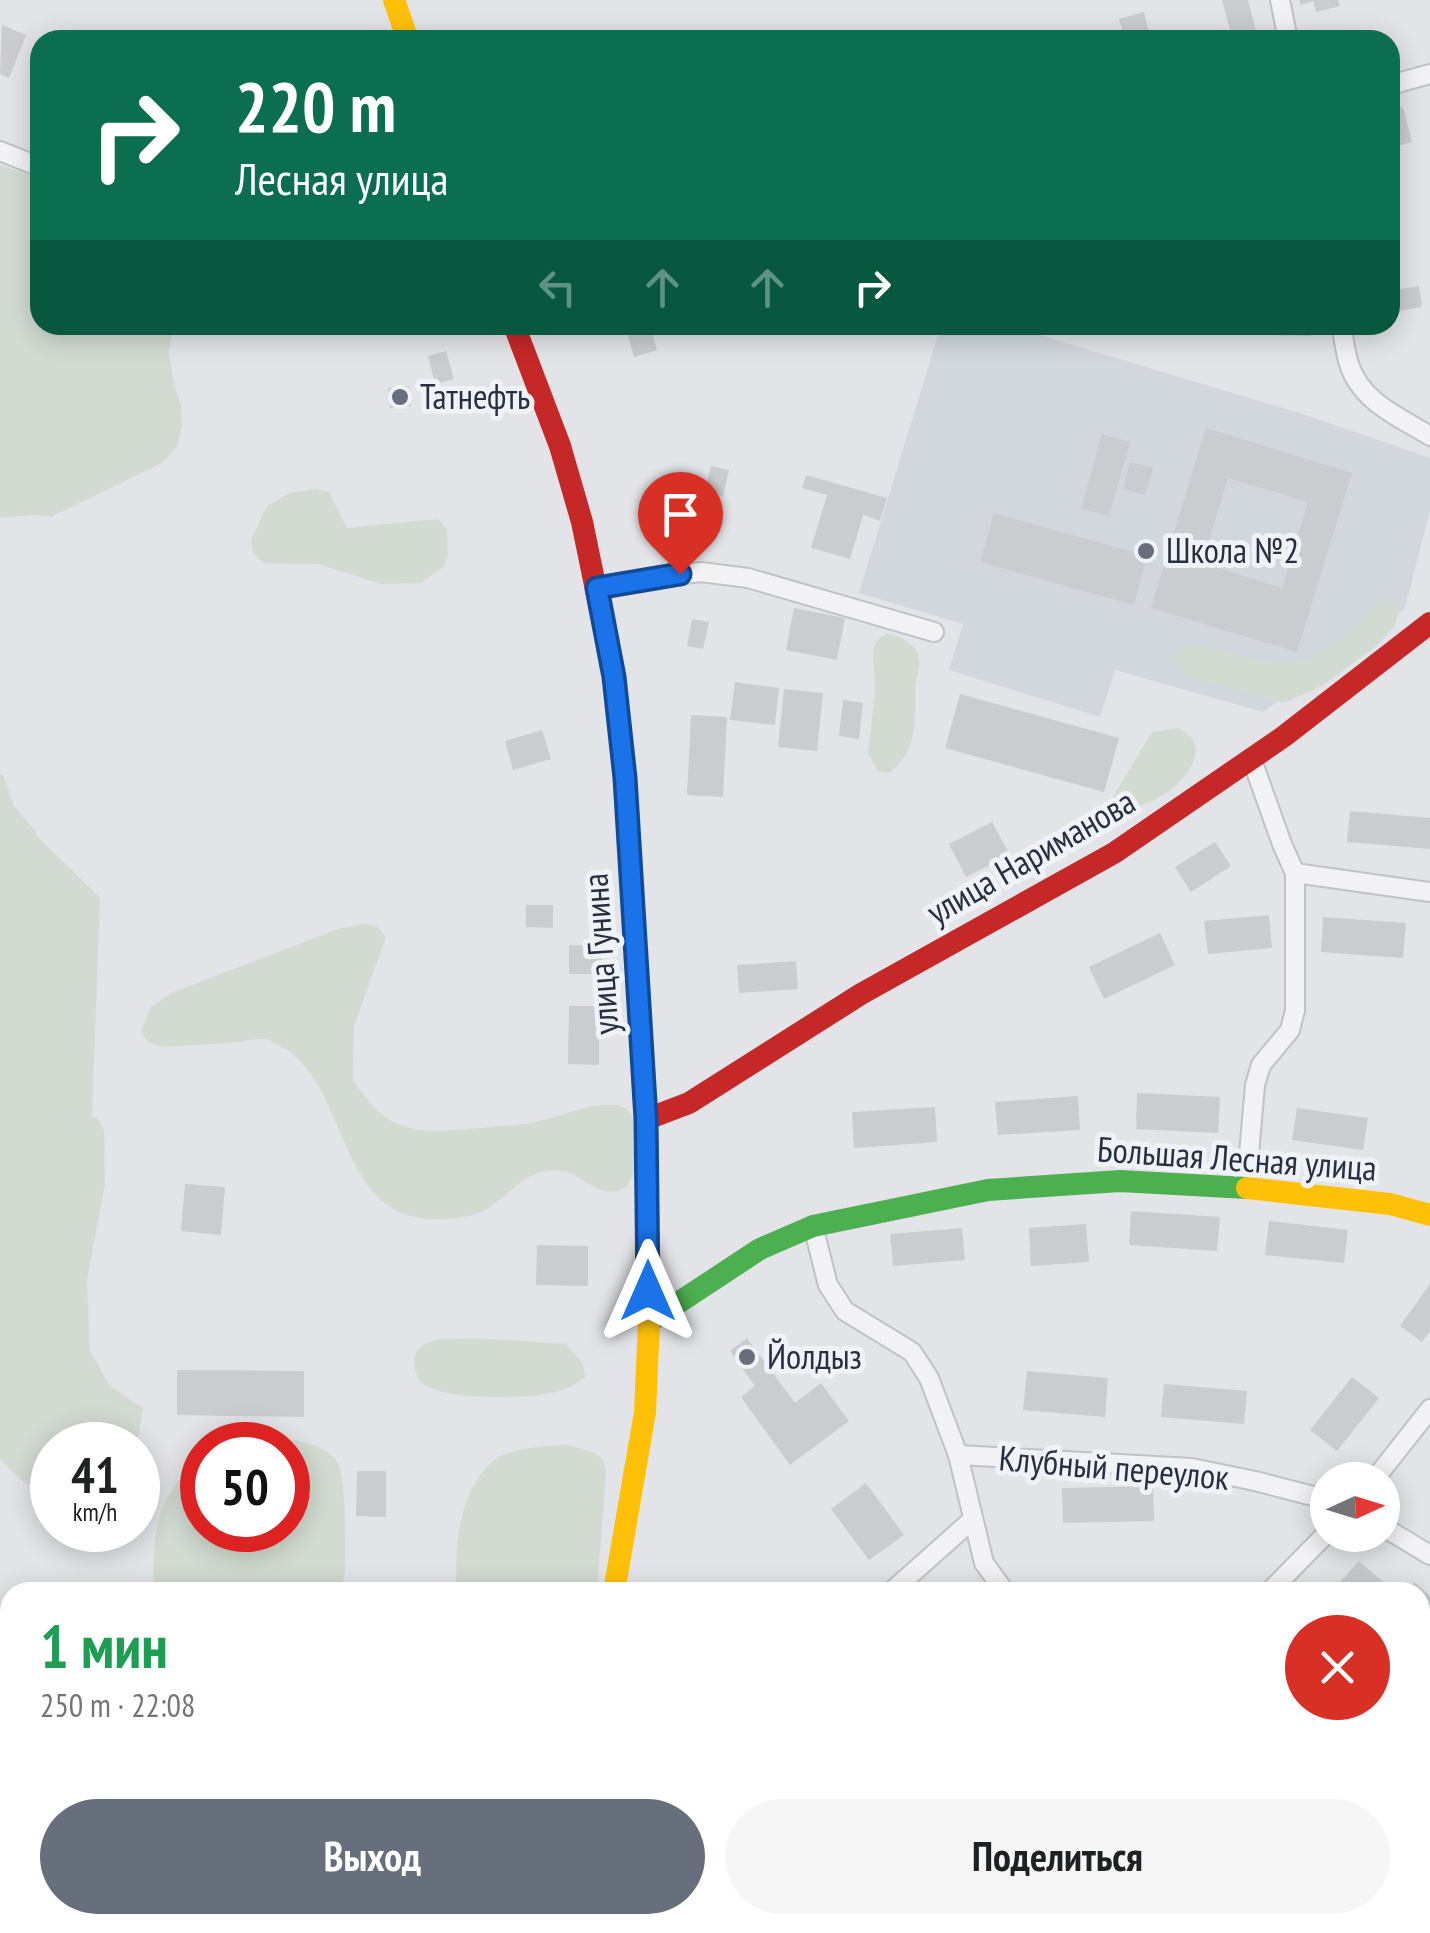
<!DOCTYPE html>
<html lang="ru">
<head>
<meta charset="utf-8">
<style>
  :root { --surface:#fff; --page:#f6f6f6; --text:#202124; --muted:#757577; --accent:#686f7c }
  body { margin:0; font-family:"PT Sans Narrow",sans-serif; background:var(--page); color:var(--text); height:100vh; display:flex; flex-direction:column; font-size:38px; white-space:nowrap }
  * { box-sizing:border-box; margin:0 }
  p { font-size:32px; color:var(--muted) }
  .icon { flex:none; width:55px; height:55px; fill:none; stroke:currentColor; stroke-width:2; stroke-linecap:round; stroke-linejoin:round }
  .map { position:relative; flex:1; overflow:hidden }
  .panel { position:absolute; left:0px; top:1582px; width:1430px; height:352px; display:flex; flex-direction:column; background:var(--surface); border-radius:30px 30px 0 0; box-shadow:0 5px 25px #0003 }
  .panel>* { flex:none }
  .hud { position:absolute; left:30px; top:30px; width:1370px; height:305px; border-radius:30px; box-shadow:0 5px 25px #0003; background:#0b6e4f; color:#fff; overflow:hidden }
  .needle { width:65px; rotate:86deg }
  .buttons { position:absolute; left:1310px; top:1462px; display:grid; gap:20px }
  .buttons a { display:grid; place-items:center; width:90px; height:90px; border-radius:50%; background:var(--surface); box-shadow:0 5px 25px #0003; font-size:50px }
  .speed { position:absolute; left:30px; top:1422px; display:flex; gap:20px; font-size:50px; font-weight:700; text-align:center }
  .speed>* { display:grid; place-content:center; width:130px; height:130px; border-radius:50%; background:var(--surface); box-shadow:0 5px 25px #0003; line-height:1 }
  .speed small { font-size:25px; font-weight:400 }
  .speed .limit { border:15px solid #d22; background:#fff; color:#111 }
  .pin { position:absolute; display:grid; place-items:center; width:85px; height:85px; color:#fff; margin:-102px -42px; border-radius:50% 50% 50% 0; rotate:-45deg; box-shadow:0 0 10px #0007 }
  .pin .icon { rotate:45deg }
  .me { position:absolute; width:110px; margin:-55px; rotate:0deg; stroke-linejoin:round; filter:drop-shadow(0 0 8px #0008) }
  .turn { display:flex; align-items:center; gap:35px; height:210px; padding:0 40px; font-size:45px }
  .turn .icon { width:130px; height:130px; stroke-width:2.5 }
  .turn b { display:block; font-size:70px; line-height:85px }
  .lanes { display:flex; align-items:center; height:95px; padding:0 40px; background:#0003; justify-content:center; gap:50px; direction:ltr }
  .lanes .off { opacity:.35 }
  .round { display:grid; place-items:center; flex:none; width:105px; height:105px; border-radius:52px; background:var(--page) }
  .overview { display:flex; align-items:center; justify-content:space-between; height:170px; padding:0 40px }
  h1 { font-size:60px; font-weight:800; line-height:75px; color:#1e9e55 }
  .primary-button { display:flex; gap:20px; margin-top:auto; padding:20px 40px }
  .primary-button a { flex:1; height:115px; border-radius:60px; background:var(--accent); color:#fff; font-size:40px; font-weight:800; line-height:115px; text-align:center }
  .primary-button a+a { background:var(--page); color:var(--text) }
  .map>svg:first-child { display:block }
  .built { fill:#d2d7de }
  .green { fill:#d2dbd2 }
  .building { fill:#cacccf; fill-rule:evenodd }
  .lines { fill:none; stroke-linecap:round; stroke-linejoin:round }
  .street-casing { stroke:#c0c2c5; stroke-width:22 }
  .street { stroke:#f2f2f4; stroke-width:18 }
  .fast { stroke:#4caf50; stroke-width:22 }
  .slow { stroke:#ffc107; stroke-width:22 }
  .jam { stroke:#c62828; stroke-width:22 }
  .route-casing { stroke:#114b97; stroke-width:25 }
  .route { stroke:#1a73e8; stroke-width:18 }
  .poi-dot { fill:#686f7c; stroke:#eff2f7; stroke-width:4 }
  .labels { text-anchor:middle; stroke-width:10; stroke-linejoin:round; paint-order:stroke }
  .poi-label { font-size:35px; fill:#273042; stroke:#eff2f7; text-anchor:start }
  .street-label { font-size:35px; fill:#273042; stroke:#eff2f7 }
</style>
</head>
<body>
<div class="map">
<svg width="1430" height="1933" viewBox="0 0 1430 1933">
  <rect width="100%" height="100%" fill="#e2e4e7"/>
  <path class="built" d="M941,325H1006L1303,414L1430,458V510L1405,608L1263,712L1115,670L1100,717L949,670L963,624L859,593Z"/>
  <g class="green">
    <path d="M0,165L40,179V325H173L169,352L174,384L181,406L182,427L177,446L162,463L53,516L31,515L0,518Z"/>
    <path d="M316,489L329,492L347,528L438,519L447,529L448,556L443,567L421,583L381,584L317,564L263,563L253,553L251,540L267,506L289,493Z"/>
    <path d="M1383,600L1396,602L1399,615L1393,628L1375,647L1322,686L1284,703L1189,677L1171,658L1180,647C1202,643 1221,651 1241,656C1315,677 1333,646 1383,600Z"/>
    <path d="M886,634C896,634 900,637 908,642C928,657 915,674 915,693C915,724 916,753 889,773L879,772L868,754L875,692L873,650L878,639Z"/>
    <path d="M1178,728C1230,752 1154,814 1126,806C1121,805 1117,801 1113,797L1152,732Z"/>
    <path d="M0,774L3,775L14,806L36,832V835L100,898L92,1117L98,1118L104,1130L105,1184L87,1280L90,1351L110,1386L143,1408L138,1437L133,1445H52V1488C23,1487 20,1479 0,1459Z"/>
    <path d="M365,924L377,927L386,937L354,1026L353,1081C361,1090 368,1102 377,1110C405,1137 443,1131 478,1128C498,1126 519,1126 539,1121C563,1116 587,1103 612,1105C615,1105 625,1107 627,1109C641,1121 641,1176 625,1187C602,1202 583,1175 563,1171C556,1169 546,1171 540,1172C518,1179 504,1200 484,1211C473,1217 452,1219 439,1219C334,1223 352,1084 280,1046C277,1044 270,1040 267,1039C257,1038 246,1041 236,1042C211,1044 186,1046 161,1047L148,1042L141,1032L150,1008L171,993L338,929Z"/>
    <path d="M472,1338L566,1344L583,1364L585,1377C579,1381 572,1387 565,1389C541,1400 450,1400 428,1387C421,1383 416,1377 415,1369C408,1335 450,1339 472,1338Z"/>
    <path d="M281,1437C299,1441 327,1445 337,1462C346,1476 346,1551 345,1570C345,1578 341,1585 338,1592H154C152,1554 153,1513 178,1482C186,1473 191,1465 202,1460V1530H288V1445H241L255,1439Z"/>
    <path d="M567,1445L593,1452L604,1460L606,1474L597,1592H457C454,1550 458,1492 492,1462C508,1447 547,1446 567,1445Z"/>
  </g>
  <g class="building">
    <path d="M1222,0H1248L1256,31L1232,37Z"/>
    <path d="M1299,0H1338L1340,6L1316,12L1313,1L1301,5Z"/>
    <path d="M1144,12L1151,40H1125L1119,19Z"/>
    <path d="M2,25L26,35L9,78L0,74Z"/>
    <path d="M1403,107L1412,142L1390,148V111Z"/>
    <path d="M1419,286L1422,307L1390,312V291Z"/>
    <path d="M625,325H650L657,350L634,357Z"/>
    <path d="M1272,325H1311V336L1271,335Z"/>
    <path d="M446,351L454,379L435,384L428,356Z"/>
    <path d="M409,386L411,406L390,408L388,388Z"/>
    <path d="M1206,428L1352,473L1297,652L1151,608ZM1228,478L1308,502L1282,588L1202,563Z"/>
    <path d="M1102,434L1130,442L1109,516L1081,509Z"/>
    <path d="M1130,462L1153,468L1145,495L1123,489Z"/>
    <path d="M711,466L729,470L723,496L713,493L706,522L664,511L671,482L705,491Z"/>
    <path d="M806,475L887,498L880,521L863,515L850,559L811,548L827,495L802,488Z"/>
    <path d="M994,513L1147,556L1134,605L980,562Z"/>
    <path d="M794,608L845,618L837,660L786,650Z"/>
    <path d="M692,619L709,622L703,649L687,646Z"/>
    <path d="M735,682L779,688L775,725L730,720Z"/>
    <path d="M784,689L823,693L817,751L778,747Z"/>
    <path d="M960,694L1119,738L1104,792L945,748Z"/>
    <path d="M843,700L863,703L859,739L839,736Z"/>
    <path d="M691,715L727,717L723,797L687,795Z"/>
    <path d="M542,730L551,759L513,770L505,741Z"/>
    <path d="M1350,811L1430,818V849L1347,842Z"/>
    <path d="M992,822L1010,855L966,877L949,844Z"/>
    <path d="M1215,842L1231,866L1191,892L1175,867Z"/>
    <path d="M526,905H553V928L526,927Z"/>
    <path d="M1269,915L1272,948L1208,954L1204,921Z"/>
    <path d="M1323,917L1406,923L1403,958L1321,952Z"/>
    <path d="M1160,933L1175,965L1104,999L1089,967Z"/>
    <path d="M569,945L603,946L602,974H569Z"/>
    <path d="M796,961L798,989L739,993L737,965Z"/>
    <path d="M569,1006H599V1065L568,1064Z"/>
    <path d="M1137,1093L1220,1097L1218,1133L1136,1129Z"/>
    <path d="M1078,1096L1080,1130L998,1135L995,1102Z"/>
    <path d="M935,1107L937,1142L854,1148L852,1112Z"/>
    <path d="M1297,1108L1368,1118L1363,1150L1292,1140Z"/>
    <path d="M185,1184L225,1187L221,1235L181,1231Z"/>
    <path d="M1131,1211L1220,1217L1217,1251L1129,1245Z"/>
    <path d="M1269,1221L1348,1230L1344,1263L1265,1255Z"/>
    <path d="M1086,1224L1089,1262L1031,1266L1029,1228Z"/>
    <path d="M962,1228L965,1260L893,1266L890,1234Z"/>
    <path d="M537,1245L588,1246V1286L536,1285Z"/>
    <path d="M1430,1284V1331L1422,1342L1400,1326Z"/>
    <path d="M747,1338L795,1403L821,1383L849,1421L790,1465L741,1397L755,1386L730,1351Z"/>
    <path d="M177,1370L304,1371V1417L177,1415Z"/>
    <path d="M1027,1371L1108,1378L1105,1417L1023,1410Z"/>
    <path d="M1352,1377L1379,1398L1337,1451L1310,1430Z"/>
    <path d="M1164,1384L1247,1391L1244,1424L1161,1417Z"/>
    <path d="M357,1471H386V1517L356,1516Z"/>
    <path d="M866,1483L904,1535L869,1560L831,1509Z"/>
    <path d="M1153,1486L1154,1521L1063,1523L1062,1488Z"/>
    <path d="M1359,1561L1383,1582L1374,1592H1331Z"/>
    <path d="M1414,1582L1430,1596V1605L1420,1616V1592H1405Z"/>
    <path d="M0,1747H10V1799L0,1798Z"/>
    <path d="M19,1925H76L75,1933H18Z"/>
    <path d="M791,1925H838L828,1933H780Z"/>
    <path d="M1331,1925H1374L1363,1933H1337Z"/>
  </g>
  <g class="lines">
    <g class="street-casing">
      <g id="street">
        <path d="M1280,0L1288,40"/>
        <path d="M1390,85L1430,74"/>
        <path d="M0,151L40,167"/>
        <path d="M1341,325C1344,338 1345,352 1349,364C1361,402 1399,417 1430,436"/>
        <path d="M597,588L658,577L701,572L748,578L934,632"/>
        <path d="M1295,873L1430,892"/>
        <path d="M1246,1188L1255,1085L1261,1065L1290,1030L1295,1010V873L1282,844L1252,760"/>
        <path d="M813,1226L828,1285L845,1311L912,1352L929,1378L958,1455L984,1563L1005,1592"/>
        <path d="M958,1455L1192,1468L1255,1481L1328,1500"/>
        <path d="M1374,1480L1430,1409"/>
        <path d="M1382,1526L1430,1555"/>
        <path d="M891,1592L973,1519"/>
        <path d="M1269,1592L1328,1532"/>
        <path d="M1274,1925L1279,1933"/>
        <path d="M884,1933L892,1925"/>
      </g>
    </g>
    <use href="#street" class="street"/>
    <path class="fast" d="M649,1322L760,1249L813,1226L988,1190L1120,1181L1247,1188"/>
    <g class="slow">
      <path d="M394,0L408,40"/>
      <path d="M1247,1188L1390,1204L1430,1215"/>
      <path d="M614,1592L645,1412L649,1322L647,1119L637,969"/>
      <path d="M557,1933L558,1925"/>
    </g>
    <g class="jam">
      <path d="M514,325L560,446L582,522L614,677L625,777L637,969"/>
      <path d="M647,1119L689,1103L861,994L1114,853L1283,737L1430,623"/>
    </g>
  </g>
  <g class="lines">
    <g class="route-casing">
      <path id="route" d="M648,1291L646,1119L625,778L614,677L597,588L680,574"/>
    </g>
    <use href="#route" class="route"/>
  </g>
  <g class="poi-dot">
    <circle cx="400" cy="397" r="10"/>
    <circle cx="1146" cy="551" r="10"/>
    <circle cx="747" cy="1357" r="10"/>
  </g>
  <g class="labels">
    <g class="poi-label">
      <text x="420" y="409">Татнефть</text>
      <text x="1166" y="563">Школа №2</text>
      <text x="767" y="1369">Йолдыз</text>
    </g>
    <g class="street-label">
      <text transform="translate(1031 857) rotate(-30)" y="12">улица Нариманова</text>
      <text transform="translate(601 954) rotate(-94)" y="12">улица Гунина</text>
      <text transform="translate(1237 1159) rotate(4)" y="12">Большая Лесная улица</text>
      <text transform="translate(1114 1468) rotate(5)" y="12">Клубный переулок</text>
    </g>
  </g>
</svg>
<div class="buttons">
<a><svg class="needle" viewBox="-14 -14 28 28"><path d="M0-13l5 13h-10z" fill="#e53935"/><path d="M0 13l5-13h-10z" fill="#757577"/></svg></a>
</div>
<div class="speed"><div>41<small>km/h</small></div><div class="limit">50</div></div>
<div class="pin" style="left:680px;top:574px;background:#d93025"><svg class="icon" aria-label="arrive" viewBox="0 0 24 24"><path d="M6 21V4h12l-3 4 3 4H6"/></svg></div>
<svg class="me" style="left:648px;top:1291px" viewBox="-20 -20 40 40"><path d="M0-17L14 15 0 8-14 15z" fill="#1a73e8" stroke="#fff" stroke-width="4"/></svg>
<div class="hud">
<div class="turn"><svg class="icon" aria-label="right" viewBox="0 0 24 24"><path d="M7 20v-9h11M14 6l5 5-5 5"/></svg><div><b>220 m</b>Лесная улица</div></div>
<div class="lanes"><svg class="icon off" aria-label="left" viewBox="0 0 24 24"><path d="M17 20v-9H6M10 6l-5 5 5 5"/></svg><svg class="icon off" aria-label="ahead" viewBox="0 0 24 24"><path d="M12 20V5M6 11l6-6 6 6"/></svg><svg class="icon off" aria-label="ahead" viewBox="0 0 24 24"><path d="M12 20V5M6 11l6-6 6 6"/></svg><svg class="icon" aria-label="right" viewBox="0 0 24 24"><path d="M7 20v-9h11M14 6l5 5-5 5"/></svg></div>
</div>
<section class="panel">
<div class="overview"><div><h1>1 мин</h1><p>250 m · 22:08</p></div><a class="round" style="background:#d93025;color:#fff"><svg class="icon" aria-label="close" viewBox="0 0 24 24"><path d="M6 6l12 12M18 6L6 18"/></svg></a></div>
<div class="primary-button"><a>Выход</a><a>Поделиться</a></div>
</section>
</div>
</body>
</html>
